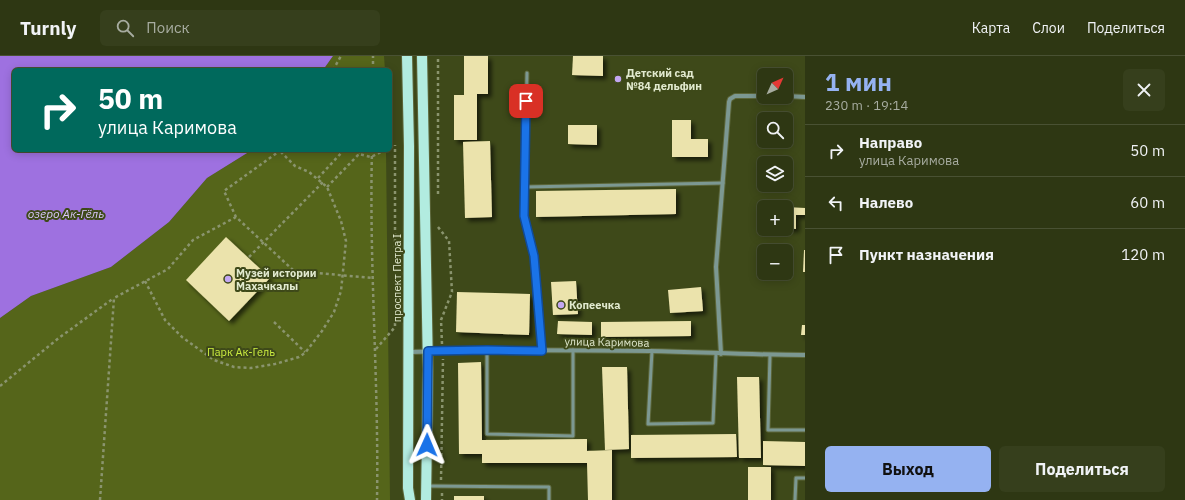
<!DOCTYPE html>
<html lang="ru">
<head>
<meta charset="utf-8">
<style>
  :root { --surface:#2e3713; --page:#363f1c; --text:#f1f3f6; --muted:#a7aca0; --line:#495133; --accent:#95b2f1 }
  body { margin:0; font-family:"IBM Plex Sans",sans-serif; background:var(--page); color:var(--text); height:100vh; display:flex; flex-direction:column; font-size:15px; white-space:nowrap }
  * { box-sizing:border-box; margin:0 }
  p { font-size:13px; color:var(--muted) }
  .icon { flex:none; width:22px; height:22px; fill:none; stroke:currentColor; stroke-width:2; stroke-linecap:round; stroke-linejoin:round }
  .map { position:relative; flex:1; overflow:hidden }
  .panel { display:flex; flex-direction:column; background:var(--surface); width:380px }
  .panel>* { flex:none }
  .guide { position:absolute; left:12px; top:12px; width:380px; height:84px; border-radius:6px; box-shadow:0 2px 10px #0003,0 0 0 1px var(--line); background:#00695c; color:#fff; overflow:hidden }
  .needle { width:26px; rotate:45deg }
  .buttons { position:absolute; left:757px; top:12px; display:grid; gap:8px }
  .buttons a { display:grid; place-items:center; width:36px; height:36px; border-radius:6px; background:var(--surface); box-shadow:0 2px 10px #0003,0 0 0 1px var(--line); font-size:20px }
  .pin { position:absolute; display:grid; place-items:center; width:34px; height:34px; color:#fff; margin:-17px; border-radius:8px; box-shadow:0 2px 6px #0006 }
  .me { position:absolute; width:44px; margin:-22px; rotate:1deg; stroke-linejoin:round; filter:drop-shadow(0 0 3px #0008) }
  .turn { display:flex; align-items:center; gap:14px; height:84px; padding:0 20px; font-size:18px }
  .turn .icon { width:52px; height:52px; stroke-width:2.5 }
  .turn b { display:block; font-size:28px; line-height:34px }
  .round { display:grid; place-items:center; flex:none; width:42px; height:42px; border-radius:6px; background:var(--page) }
  .headline { display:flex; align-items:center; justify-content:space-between; height:68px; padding:0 20px }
  h1 { font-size:24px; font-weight:700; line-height:30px; color:var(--accent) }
  .action { display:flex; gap:8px; margin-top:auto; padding:8px 20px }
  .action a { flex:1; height:46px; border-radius:6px; background:var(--accent); color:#111; font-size:16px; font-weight:700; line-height:46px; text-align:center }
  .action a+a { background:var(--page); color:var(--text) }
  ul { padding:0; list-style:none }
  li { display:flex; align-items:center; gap:12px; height:52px; padding:0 20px; border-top:1px solid var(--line) }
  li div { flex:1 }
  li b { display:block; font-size:15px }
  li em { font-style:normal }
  header { display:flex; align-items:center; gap:24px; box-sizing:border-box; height:56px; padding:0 20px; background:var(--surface); border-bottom:1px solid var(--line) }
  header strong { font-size:19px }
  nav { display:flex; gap:22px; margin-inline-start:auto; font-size:14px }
  .search { width:280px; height:36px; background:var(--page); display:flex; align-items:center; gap:10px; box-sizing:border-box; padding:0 14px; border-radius:6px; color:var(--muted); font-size:15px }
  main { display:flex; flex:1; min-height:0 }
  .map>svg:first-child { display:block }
  .green { fill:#55651a }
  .water { fill:#9e71e0 }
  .building { fill:#ebe3ac; filter:url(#shadow) }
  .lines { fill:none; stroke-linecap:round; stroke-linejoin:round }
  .lane-casing { stroke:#5c663a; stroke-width:5 }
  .street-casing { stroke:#5c663a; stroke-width:6 }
  .primary-casing { stroke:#5c663a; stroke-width:12 }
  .path { stroke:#8a946e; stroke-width:2.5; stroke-dasharray:3 3; stroke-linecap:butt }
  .lane { stroke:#7c9892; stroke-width:3 }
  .street { stroke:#7c9892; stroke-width:4 }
  .primary { stroke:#b2ece0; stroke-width:10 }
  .route-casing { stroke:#114b97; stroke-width:10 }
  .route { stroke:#1a73e8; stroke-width:7 }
  .poi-dot { fill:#c3a7f2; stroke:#3e4919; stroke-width:1.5 }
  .labels { text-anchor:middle; stroke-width:4; stroke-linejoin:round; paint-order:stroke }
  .poi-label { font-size:11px; font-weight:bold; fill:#e2eacf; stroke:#3e4919; text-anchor:start }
  .street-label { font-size:11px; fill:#e2eacf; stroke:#3e4919 }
  .park-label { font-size:11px; fill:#ccef40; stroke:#3e4919 }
  .water-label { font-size:12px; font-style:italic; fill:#dac7fe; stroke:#3e4919 }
</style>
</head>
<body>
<header>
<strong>Turnly</strong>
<div class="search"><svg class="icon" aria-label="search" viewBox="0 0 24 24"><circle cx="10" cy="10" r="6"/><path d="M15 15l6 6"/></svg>Поиск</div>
<nav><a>Карта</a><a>Слои</a><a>Поделиться</a></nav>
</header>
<main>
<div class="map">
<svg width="805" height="444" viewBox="0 0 805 444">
  <defs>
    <filter id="shadow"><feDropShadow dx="3.5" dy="3.5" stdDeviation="2" flood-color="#0009"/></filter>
  </defs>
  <rect width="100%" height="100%" fill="#3e4919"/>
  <g class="green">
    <path d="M333,0H384L385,14H323Z"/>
    <path d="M252,94H386L390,444H0V262L31,240L111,211L169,166L207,122Z"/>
  </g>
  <path class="water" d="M0,0H333L323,14H14V94H252L207,122L169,166L111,211L31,240L0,262Z"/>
  <g class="building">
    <path d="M464,0H488V38H477V84H454V39H464Z"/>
    <path d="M573,0H603V20L572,19Z"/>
    <path d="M672,64H691V83H708V101H672Z"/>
    <path d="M568,69H597V89L568,88Z"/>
    <path d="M490,85L492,161L465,162L463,86Z"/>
    <path d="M676,133V158L536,161V135Z"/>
    <path d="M786,151L805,152V159H796V173L786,172Z"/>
    <path d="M226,181L270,222L229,265L186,224Z"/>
    <path d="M804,194H805V216H803Z"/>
    <path d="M576,225L578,258L553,259L551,226Z"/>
    <path d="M701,231L703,255L670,257L668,234Z"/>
    <path d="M457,236L530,238L529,279L456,276Z"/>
    <path d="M558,265L592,266V279L557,278Z"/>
    <path d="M691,265V280L601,281V266Z"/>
    <path d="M802,269H805V279H801Z"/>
    <path d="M481,306L482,384L587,383V395L612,394V444H588L587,407H482V398H459L458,307Z"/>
    <path d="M602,311H627L629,393L605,394Z"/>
    <path d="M737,321H759L761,402H739Z"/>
    <path d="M736,378L737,401L631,402V379Z"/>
    <path d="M763,385L805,386V410L763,409Z"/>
    <rect x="748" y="411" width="23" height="33"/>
    <rect x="454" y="440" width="30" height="4"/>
  </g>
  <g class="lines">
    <g class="lane-casing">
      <g id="lane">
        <path d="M527,17L524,160L533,200L542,295"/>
        <path d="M525,131L723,127"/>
        <path d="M487,294V378L573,380V294"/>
        <path d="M652,295L648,368L713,367L716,298"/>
        <path d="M770,299L768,374H805"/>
        <path d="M428,430L549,431V444"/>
        <path d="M795,444L796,422H805"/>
      </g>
    </g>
    <g class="street-casing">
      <g id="street">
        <path d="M786,40L805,41"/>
        <path d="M410,296C490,293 570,294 650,295C702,296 753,299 805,299"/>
        <path d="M721,298L716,211L729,46L730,43L735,40H764"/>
      </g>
    </g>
    <g class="primary-casing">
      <g id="primary">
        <path d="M407,0L409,90L408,432L410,444"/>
        <path d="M422,0L428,313L426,444"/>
      </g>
    </g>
    <g class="path">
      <path d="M333,14L341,0"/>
      <path d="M373,14V0"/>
      <path d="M390,91L395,89"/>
      <path d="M281,94L224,135L236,161L294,215L373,222"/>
      <path d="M354,94L359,98"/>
      <path d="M372,94C369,211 379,327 377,444"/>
      <path d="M318,122L344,94"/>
      <path d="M327,131L359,98L371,101L385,94"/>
      <path d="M438,138V0"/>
      <path d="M438,171L449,185L452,236L441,264L442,288"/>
      <path d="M249,201L323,126"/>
      <path d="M145,225L165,264L182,281L214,304L234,311L251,312L275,308L299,301L305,297L322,275L334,256L341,235L346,185L341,165L327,131L309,116L295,110L280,95"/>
      <path d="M274,266L305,296"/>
      <path d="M376,293L395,271V89"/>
      <path d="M0,330L60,281L114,242"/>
      <path d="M441,424L443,303"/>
      <path d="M442,437V444"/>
      <path d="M100,444L114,242L168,213L193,184L236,161"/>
    </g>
    <use href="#lane" class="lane"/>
    <use href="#street" class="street"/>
    <use href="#primary" class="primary"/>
  </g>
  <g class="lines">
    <g class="route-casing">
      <path id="route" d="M427,389L428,295L487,294L542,295L534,200L524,160L526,45"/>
    </g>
    <use href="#route" class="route"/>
  </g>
  <g class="poi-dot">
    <circle cx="618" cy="23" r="4"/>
    <circle cx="228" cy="223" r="4"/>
    <circle cx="561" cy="249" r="4"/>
  </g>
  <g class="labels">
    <g class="poi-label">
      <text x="626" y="21">Детский сад<tspan x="626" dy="13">№84 дельфин</tspan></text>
      <text x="236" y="221">Музей истории<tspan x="236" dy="13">Махачкалы</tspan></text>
      <text x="569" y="253">Копеечка</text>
    </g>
    <g class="street-label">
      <text transform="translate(397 222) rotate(-90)" y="4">проспект Петра I</text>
      <text transform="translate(607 286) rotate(1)" y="4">улица Каримова</text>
    </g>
    <g class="park-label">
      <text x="241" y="300">Парк Ак-Гель</text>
    </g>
    <g class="water-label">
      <text x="66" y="162">озеро Ак-Гёль</text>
    </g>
  </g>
</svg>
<div class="buttons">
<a><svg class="needle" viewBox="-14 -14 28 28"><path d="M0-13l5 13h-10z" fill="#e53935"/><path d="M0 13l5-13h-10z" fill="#a7aca0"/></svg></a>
<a><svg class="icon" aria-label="search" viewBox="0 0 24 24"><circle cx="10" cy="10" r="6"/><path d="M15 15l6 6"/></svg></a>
<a><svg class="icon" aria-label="layers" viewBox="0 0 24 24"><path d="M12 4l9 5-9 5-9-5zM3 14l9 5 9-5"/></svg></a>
<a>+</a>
<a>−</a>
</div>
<div class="pin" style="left:526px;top:45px;background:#d93025"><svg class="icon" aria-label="arrive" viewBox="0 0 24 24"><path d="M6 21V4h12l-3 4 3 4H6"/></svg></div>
<svg class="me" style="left:427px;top:389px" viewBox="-20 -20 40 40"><path d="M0-17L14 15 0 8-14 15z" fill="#1a73e8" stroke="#fff" stroke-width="4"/></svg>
<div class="guide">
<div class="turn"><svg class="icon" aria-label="right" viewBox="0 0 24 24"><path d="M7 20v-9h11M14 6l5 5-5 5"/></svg><div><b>50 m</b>улица Каримова</div></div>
</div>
</div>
<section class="panel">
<div class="headline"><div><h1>1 мин</h1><p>230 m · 19:14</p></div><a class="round"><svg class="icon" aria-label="close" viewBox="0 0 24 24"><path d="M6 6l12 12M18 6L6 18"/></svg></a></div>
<ul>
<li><svg class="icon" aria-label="right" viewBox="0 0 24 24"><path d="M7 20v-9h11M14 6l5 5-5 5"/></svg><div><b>Направо</b><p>улица Каримова</p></div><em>50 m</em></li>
<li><svg class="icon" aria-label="left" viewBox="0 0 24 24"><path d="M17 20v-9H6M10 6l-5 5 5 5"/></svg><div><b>Налево</b></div><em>60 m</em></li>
<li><svg class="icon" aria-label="arrive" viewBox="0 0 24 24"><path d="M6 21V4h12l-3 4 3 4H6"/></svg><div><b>Пункт назначения</b></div><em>120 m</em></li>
</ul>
<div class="action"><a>Выход</a><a>Поделиться</a></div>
</section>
</main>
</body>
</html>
